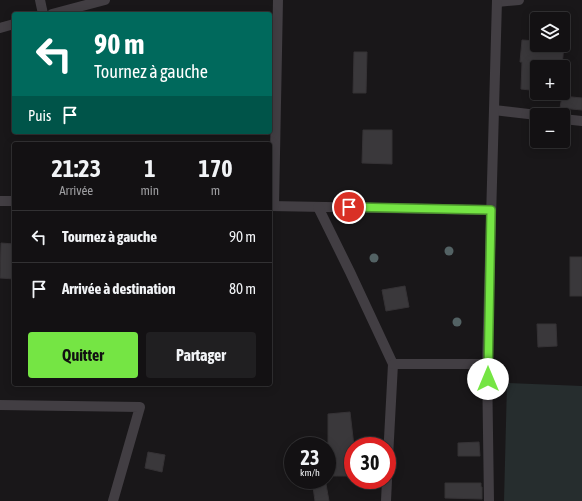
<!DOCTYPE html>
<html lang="fr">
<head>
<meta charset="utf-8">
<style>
  :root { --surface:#131113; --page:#201f21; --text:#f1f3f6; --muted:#9d9da0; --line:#323133; --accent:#75e544 }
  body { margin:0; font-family:"Asap Condensed",sans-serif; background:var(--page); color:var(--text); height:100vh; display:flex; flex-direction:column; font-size:15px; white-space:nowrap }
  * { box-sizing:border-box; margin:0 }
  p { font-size:13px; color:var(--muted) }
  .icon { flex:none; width:22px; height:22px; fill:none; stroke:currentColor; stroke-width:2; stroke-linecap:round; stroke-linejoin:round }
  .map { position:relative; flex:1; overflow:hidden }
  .side { position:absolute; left:12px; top:142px; width:260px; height:244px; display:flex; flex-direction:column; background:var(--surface); border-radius:4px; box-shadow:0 2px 10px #0003,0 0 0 1px var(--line) }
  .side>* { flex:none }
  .top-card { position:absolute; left:12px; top:12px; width:260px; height:122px; border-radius:4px; box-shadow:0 2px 10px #0003,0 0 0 1px var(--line); background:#00695c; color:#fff; overflow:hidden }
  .fabs { position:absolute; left:530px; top:12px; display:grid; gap:8px }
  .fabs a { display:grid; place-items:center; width:40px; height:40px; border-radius:4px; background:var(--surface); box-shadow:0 2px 10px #0003,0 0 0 1px var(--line); font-size:20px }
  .speed { position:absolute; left:284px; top:437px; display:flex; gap:8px; font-size:20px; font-weight:700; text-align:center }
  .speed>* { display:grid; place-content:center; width:52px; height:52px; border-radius:50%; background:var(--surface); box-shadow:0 2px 10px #0003,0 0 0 1px var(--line); line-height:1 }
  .speed small { font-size:10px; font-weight:400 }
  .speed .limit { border:6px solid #d22; background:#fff; color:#111 }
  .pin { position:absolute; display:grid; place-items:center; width:34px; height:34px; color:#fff; margin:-17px; border:2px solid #fff; border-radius:50%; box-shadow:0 1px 4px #0007 }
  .me { position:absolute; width:44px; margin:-22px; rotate:0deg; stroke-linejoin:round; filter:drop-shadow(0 0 3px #0008) }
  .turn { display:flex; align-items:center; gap:14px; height:84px; padding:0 16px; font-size:18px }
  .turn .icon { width:52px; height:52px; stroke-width:2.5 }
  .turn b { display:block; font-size:28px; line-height:34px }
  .then { display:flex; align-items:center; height:38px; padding:0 16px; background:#0003; gap:8px; font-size:15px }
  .eta { display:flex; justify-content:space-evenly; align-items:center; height:68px; text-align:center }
  .eta b { font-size:24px; font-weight:700; line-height:28px }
  .cta { display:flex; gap:8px; margin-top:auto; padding:8px 16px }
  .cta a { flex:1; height:46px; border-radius:4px; background:var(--accent); color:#111; font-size:16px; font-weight:700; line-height:46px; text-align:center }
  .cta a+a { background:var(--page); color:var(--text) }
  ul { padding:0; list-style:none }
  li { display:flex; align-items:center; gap:12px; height:52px; padding:0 16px; border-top:1px solid var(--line) }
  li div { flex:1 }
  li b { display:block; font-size:15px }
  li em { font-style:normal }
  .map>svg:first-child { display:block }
  .green { fill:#262d2e }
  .building { fill:#3a383b; stroke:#353235 }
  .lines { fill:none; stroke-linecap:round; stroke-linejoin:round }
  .minor { stroke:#423e43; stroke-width:10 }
  .tree { fill:#536264 }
  .route-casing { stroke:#4c952c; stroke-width:10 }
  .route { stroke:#75e544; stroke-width:7 }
</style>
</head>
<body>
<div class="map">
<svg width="582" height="501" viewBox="0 0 582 501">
  <rect width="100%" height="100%" fill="#191719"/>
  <path class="green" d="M507,383L582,386V501H504Z"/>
  <g class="building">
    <path d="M522,40L537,41V45H564L562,66L531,63L530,90L521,89L522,62H520Z"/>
    <path d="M354,52H367L366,93H353Z"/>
    <path d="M562,96L582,98V110L560,108Z"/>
    <path d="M363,130H392V164L362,163Z"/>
    <path d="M1,243L14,244V279L0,278Z"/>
    <rect x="570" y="257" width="12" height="39"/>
    <path d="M405,286L409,307L386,311L382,290Z"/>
    <path d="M537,324H556L557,346L538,347Z"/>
    <path d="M350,412L354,446L353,476H327V443H328V414Z"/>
    <path d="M479,442L480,456H458V443Z"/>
    <path d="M148,452L165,455L162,472L145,468Z"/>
    <path d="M445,483H481V487H482V499L445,498Z"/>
    <path d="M326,484L329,501H315L313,487Z"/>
  </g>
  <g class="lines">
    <g class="minor">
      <path d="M40,0L43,14"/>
      <path d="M497,2L519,0"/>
      <path d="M52,14L105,0"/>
      <path d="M0,28L14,24"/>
      <path d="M494,110L537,115"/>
      <path d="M563,119L582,121"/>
      <path d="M0,201H14"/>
      <path d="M270,206L491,210"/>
      <path d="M274,206L278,0"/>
      <path d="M318,207L350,272L393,364L387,476"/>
      <path d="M393,364H487"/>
      <path d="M0,405L140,407L113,501"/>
      <path d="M386,501L387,480"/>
      <path d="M489,501L487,364L497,0"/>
    </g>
  </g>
  <g class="tree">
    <circle cx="449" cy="251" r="4.5"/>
    <circle cx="374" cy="258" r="4.5"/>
    <circle cx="457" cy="322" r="4.5"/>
  </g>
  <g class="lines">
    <g class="route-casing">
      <path id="route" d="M349,207L491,210L488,379"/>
    </g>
    <use href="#route" class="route"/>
  </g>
</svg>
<div class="fabs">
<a><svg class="icon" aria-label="layers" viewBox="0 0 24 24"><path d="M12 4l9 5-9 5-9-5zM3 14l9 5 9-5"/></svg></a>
<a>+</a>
<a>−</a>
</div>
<div class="speed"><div>23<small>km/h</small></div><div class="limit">30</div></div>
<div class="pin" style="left:349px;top:207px;background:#d93025"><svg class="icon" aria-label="arrive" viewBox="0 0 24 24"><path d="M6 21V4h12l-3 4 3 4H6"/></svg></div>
<svg class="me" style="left:488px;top:379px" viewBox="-20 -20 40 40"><circle r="19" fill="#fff"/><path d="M0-13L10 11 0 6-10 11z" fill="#75e544"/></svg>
<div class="top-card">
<div class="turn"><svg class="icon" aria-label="left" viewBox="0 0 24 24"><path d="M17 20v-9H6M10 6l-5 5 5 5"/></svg><div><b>90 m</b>Tournez à gauche</div></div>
<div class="then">Puis<svg class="icon" aria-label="arrive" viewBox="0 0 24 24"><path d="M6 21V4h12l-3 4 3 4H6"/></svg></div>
</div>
<section class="side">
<div class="eta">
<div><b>21:23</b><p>Arrivée</p></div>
<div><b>1</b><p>min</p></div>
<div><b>170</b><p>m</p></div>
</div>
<ul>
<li><svg class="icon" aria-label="left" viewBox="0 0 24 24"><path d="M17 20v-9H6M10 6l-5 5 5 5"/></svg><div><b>Tournez à gauche</b></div><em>90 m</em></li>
<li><svg class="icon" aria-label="arrive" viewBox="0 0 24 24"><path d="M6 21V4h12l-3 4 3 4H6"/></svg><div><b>Arrivée à destination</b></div><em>80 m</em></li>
</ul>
<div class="cta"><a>Quitter</a><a>Partager</a></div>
</section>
</div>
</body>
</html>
